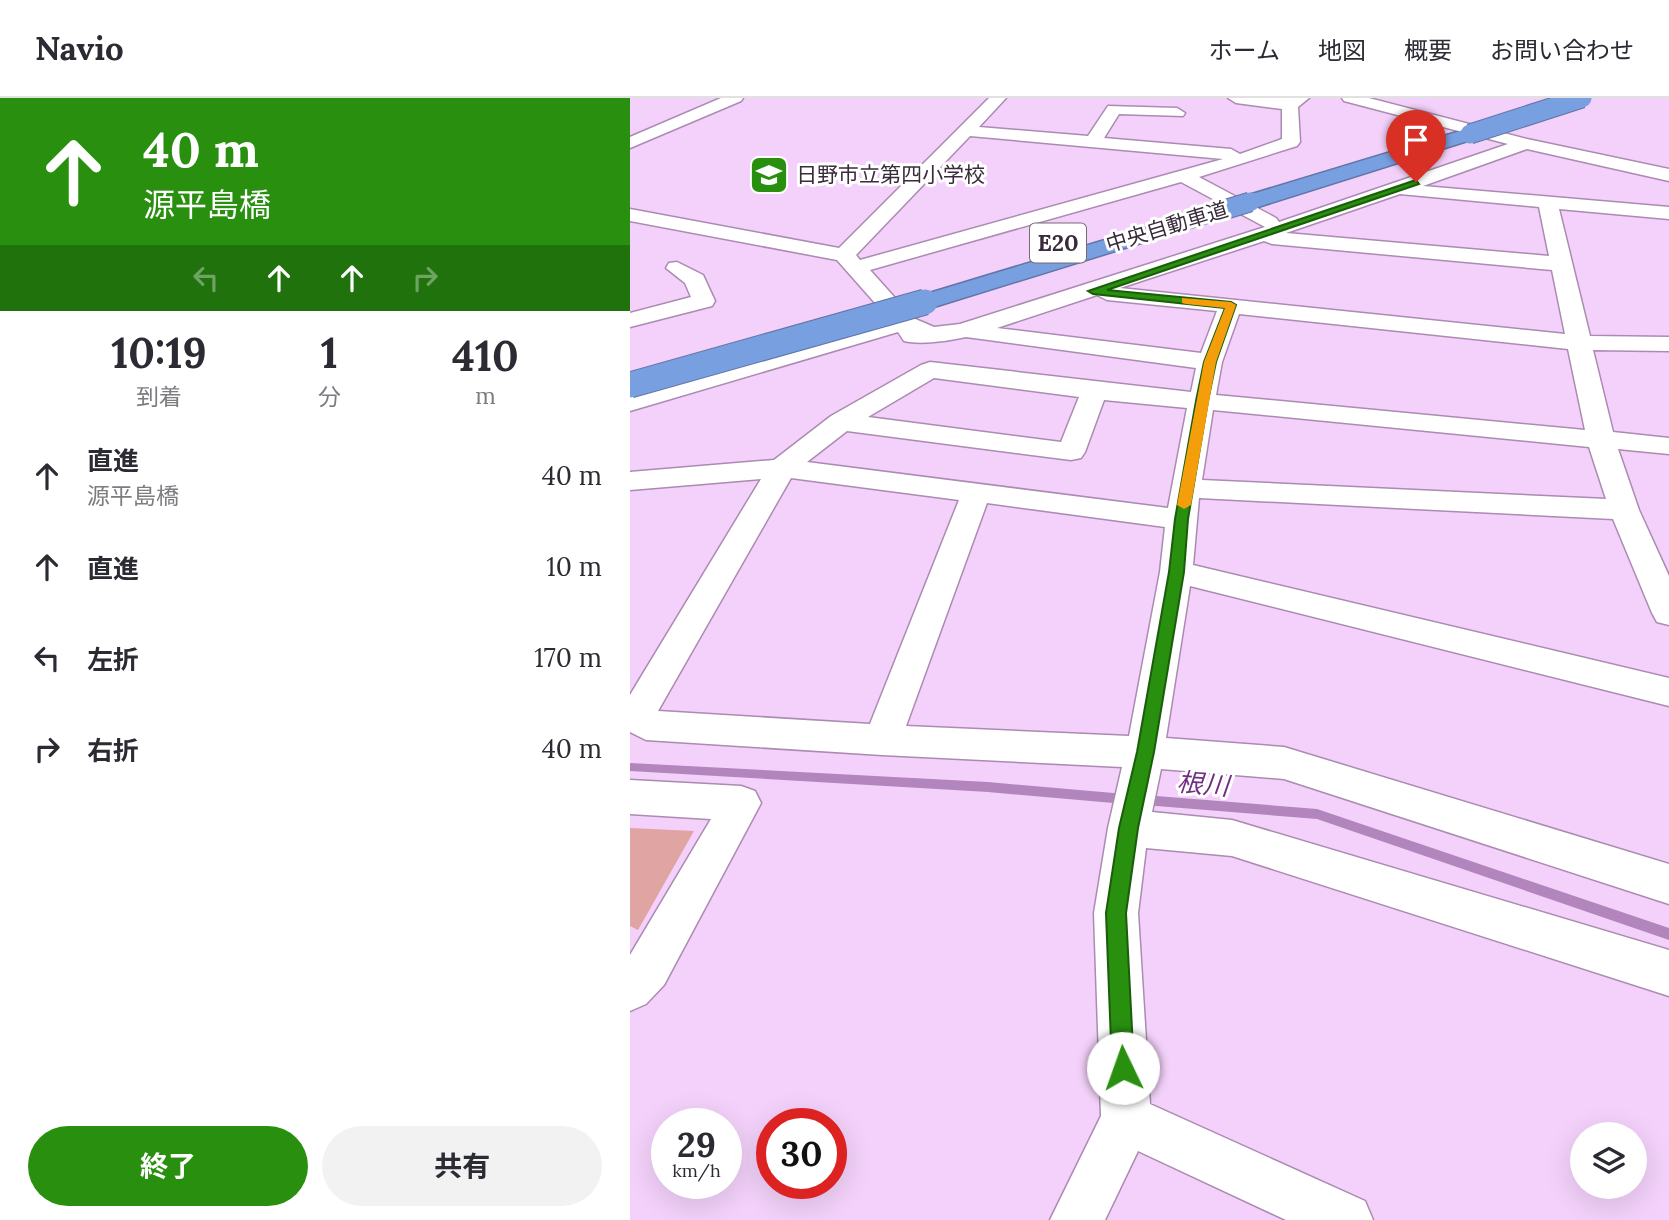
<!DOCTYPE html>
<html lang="ja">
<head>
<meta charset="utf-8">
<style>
  :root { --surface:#fff; --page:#f2f2f3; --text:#2b2b33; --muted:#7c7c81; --line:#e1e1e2; --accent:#288f0f }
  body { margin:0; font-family:Lora,"Noto Sans JP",serif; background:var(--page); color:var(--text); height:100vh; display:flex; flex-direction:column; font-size:26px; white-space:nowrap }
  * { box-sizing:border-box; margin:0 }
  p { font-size:23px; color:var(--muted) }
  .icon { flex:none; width:38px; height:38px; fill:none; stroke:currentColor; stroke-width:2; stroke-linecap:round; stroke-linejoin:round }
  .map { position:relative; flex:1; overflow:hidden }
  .panel { display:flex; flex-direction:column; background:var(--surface); width:630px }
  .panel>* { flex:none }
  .top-card { background:#288f0f; color:#fff; overflow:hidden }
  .controls { position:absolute; left:940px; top:1024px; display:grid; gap:14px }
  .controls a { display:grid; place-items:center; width:77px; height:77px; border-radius:50%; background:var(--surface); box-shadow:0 7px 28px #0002; font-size:35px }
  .speed { position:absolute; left:21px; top:1010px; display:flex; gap:14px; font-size:35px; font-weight:700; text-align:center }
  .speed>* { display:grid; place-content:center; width:91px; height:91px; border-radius:50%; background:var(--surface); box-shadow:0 7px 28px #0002; line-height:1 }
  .speed small { font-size:18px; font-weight:400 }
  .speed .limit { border:10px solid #d22; background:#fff; color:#111 }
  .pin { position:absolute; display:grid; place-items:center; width:60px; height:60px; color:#fff; margin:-72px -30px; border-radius:50% 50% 50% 0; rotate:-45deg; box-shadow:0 0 7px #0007 }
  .pin .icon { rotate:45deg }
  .me { position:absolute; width:77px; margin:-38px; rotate:357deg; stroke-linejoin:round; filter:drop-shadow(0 0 5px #0008) }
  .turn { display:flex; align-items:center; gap:24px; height:147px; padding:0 28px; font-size:32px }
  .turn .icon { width:91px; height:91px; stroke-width:2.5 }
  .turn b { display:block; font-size:49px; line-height:60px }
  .lanes { display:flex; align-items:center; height:66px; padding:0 28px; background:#0003; justify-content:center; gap:35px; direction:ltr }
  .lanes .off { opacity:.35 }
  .eta { display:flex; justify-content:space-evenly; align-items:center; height:119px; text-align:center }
  .eta b { font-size:42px; font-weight:700; line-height:49px }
  .action { display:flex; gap:14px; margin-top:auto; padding:14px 28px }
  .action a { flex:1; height:80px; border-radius:42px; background:var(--accent); color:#fff; font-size:28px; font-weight:700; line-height:80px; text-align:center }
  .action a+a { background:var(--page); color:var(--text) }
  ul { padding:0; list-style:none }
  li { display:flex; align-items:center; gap:21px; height:91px; padding:0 28px }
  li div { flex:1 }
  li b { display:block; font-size:26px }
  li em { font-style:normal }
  header { display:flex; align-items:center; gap:42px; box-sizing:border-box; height:98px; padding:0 35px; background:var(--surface); border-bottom:2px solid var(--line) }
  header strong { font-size:33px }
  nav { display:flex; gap:38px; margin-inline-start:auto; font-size:24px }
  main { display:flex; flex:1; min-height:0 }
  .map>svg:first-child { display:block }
  .green { fill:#e0a4a3 }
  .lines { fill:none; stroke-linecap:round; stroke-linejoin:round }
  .stream { fill:#b286bc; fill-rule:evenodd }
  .minor-casing { stroke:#ab8bb1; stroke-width:3 }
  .motorway-casing { stroke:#6276a6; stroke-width:3 }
  .minor { fill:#fff; fill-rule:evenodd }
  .motorway { fill:#789fe0; fill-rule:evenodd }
  .motorway-bridge-far1-casing { stroke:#6276a6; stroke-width:21; stroke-linecap:butt }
  .motorway-bridge-casing { stroke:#6276a6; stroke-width:27; stroke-linecap:butt }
  .motorway-bridge-far1 { stroke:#789fe0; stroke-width:19 }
  .motorway-bridge { stroke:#789fe0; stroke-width:25 }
  .route { fill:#288f0f; stroke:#1a5d0a; stroke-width:2 }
  .slow { fill:#f59e0b }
  .labels { text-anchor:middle; stroke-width:6; stroke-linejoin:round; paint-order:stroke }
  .far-poi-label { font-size:21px; fill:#382b3a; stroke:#fff; text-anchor:start }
  .far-street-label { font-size:21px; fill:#382b3a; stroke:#fff }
  .shield { fill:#fff; stroke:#746b75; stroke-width:2 }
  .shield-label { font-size:23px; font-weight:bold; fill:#382b3a }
  .water-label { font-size:26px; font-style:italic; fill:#722e80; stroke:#fff }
</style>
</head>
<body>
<header>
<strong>Navio</strong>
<nav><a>ホーム</a><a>地図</a><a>概要</a><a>お問い合わせ</a></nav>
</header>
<main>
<section class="panel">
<div class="top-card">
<div class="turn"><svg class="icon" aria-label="ahead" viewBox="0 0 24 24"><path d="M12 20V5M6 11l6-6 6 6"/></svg><div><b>40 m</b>源平島橋</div></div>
<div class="lanes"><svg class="icon off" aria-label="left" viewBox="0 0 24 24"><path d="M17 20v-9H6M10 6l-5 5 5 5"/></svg><svg class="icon" aria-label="ahead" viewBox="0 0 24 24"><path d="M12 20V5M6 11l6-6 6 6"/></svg><svg class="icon" aria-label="ahead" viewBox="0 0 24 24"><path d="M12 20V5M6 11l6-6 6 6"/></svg><svg class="icon off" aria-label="right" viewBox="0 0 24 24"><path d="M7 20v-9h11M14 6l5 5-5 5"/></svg></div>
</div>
<div class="eta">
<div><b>10:19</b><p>到着</p></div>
<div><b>1</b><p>分</p></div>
<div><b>410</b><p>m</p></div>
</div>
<ul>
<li><svg class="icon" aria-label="ahead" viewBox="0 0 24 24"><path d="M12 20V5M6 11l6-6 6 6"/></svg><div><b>直進</b><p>源平島橋</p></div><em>40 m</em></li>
<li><svg class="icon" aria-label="ahead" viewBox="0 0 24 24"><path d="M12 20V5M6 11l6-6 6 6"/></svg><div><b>直進</b></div><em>10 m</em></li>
<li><svg class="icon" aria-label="left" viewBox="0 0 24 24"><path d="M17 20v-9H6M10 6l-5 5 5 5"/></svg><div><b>左折</b></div><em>170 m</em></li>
<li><svg class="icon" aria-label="right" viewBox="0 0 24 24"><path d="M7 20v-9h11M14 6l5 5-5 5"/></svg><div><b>右折</b></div><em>40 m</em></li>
</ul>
<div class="action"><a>終了</a><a>共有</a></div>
</section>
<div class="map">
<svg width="1039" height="1122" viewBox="0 0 1039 1122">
  <rect width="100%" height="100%" fill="#f3d1fa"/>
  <path class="green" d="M0,730L64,733L8,832L0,828Z"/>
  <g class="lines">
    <g class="stream">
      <path d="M0,665L358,684L495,696L499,698L500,701L499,704L495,706L358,694L0,673Z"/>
      <path d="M514,697L687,711L1039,830V842L687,721L514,707L510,705L509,702L510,699Z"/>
    </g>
    <g class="minor-casing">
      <g id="minor">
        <path d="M91,0H113L111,3L0,50V39Z"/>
        <path d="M359,0H376L349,29L458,38L478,8L547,10L555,15L553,18L489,16L474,40L601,51L610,56L652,41V11L606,5L598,0H679L668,9L670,44L667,48L569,79L646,120L649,124L878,46L714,3L712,0H739L897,41L1039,71V83L897,51L793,88L1039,109V121L929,111L960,238L1039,239V253L963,252L983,334L1039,340V356L988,351L1009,412L1039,478V527L1027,524L1022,515L983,421L569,400L563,467L1039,580V608L560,488L536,640L654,649L1039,766V806L654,681L531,671L522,714L602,722L1039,852V898L602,758L516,750L508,815L520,1006L735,1103L743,1122H656L508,1053L475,1122H420L471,1018L464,815L478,730L492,669L252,657L16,642L0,634V597L131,381L0,392V374L144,362L201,318L291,267L300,264L561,294L566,270L336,239C318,243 290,247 274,243L268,234L0,313V297L260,222L207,162L0,123V111L209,150ZM340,38L593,61L230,162L226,157ZM551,84L635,129L330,226L304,229L283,220L240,172ZM770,96L909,109L919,158L656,135ZM634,143L642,146L922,172L935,236L490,190ZM467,197L477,202L587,213L571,255L367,230ZM609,216L938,251L955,332L586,297L592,264ZM304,280L449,299L431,344L238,319ZM474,302L557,310L538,410L177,364L217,333L441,362L451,360L455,354ZM583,312L959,349L976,401L572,382ZM161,380L329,402L240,626L28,613ZM357,405L535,429L530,474L499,638L276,628Z"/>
        <path d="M47,164L73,177L85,203L82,208L0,229V215L61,199L55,185L36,170L39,165Z"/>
        <path d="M0,682L111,688L125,693L131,705L34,887L16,906L0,913V857L81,721L0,716Z"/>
      </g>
    </g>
    <g class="motorway-casing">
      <g id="motorway">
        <path d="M840,30L847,32L849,36L847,40L628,109H612L609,104L612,99Z"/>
        <path d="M597,105L605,106L608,111L605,116L304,209L295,212L286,209L282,204L286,199Z"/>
      </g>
    </g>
    <use href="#minor" class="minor"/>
    <use href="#motorway" class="motorway"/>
    <g class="motorway-bridge-far1-casing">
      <g id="motorway-bridge-far1">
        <path d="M840,36L952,0"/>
        <path d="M597,111L620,104"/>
      </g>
    </g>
    <g class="motorway-bridge-casing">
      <path id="motorway-bridge" d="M0,287L295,204"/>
    </g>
    <use href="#motorway-bridge-far1" class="motorway-bridge-far1"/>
    <use href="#motorway-bridge" class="motorway-bridge"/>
  </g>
  <path class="route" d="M786,82L789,86L477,192L601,204L606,207L586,264L578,303L558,421L554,474L524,654L508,730L496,815L504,970L501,977L493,981L485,977L482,970L476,815L489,730L507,654L539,474L545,421L566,303L574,264L595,210L463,196L458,193Z"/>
  <path class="slow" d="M552,200L601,204L606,207L586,264L561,407L554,411L547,407L574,264L595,210L556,206L552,205Z"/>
  <defs>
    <g id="school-square" transform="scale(2.0125)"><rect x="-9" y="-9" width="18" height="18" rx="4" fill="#288f0f" stroke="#fff"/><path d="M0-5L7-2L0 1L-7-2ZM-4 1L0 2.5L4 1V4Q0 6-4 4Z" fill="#fff"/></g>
  </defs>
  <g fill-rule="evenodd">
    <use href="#school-square" x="139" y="77"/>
  </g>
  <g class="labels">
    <g class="far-poi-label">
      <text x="166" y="84">日野市立第四小学校</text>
    </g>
    <g class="far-street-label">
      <text transform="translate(537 129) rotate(-17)" y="7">中央自動車道</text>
    </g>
    <rect class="shield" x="400" y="125.5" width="56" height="39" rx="5"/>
    <g class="shield-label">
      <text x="428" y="153">E20</text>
    </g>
    <g class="water-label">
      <text transform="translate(573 686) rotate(5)" y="9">根川</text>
    </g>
  </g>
</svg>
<div class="controls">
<a><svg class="icon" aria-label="layers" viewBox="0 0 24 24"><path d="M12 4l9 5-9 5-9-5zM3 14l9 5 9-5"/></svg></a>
</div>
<div class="speed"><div>29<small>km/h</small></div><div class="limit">30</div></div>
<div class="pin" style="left:786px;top:84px;background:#d93025"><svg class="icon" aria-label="arrive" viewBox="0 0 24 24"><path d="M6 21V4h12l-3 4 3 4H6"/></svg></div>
<svg class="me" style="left:493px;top:970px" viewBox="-20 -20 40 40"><circle r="19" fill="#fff"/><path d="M0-13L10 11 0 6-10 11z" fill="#288f0f"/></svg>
</div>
</main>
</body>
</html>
